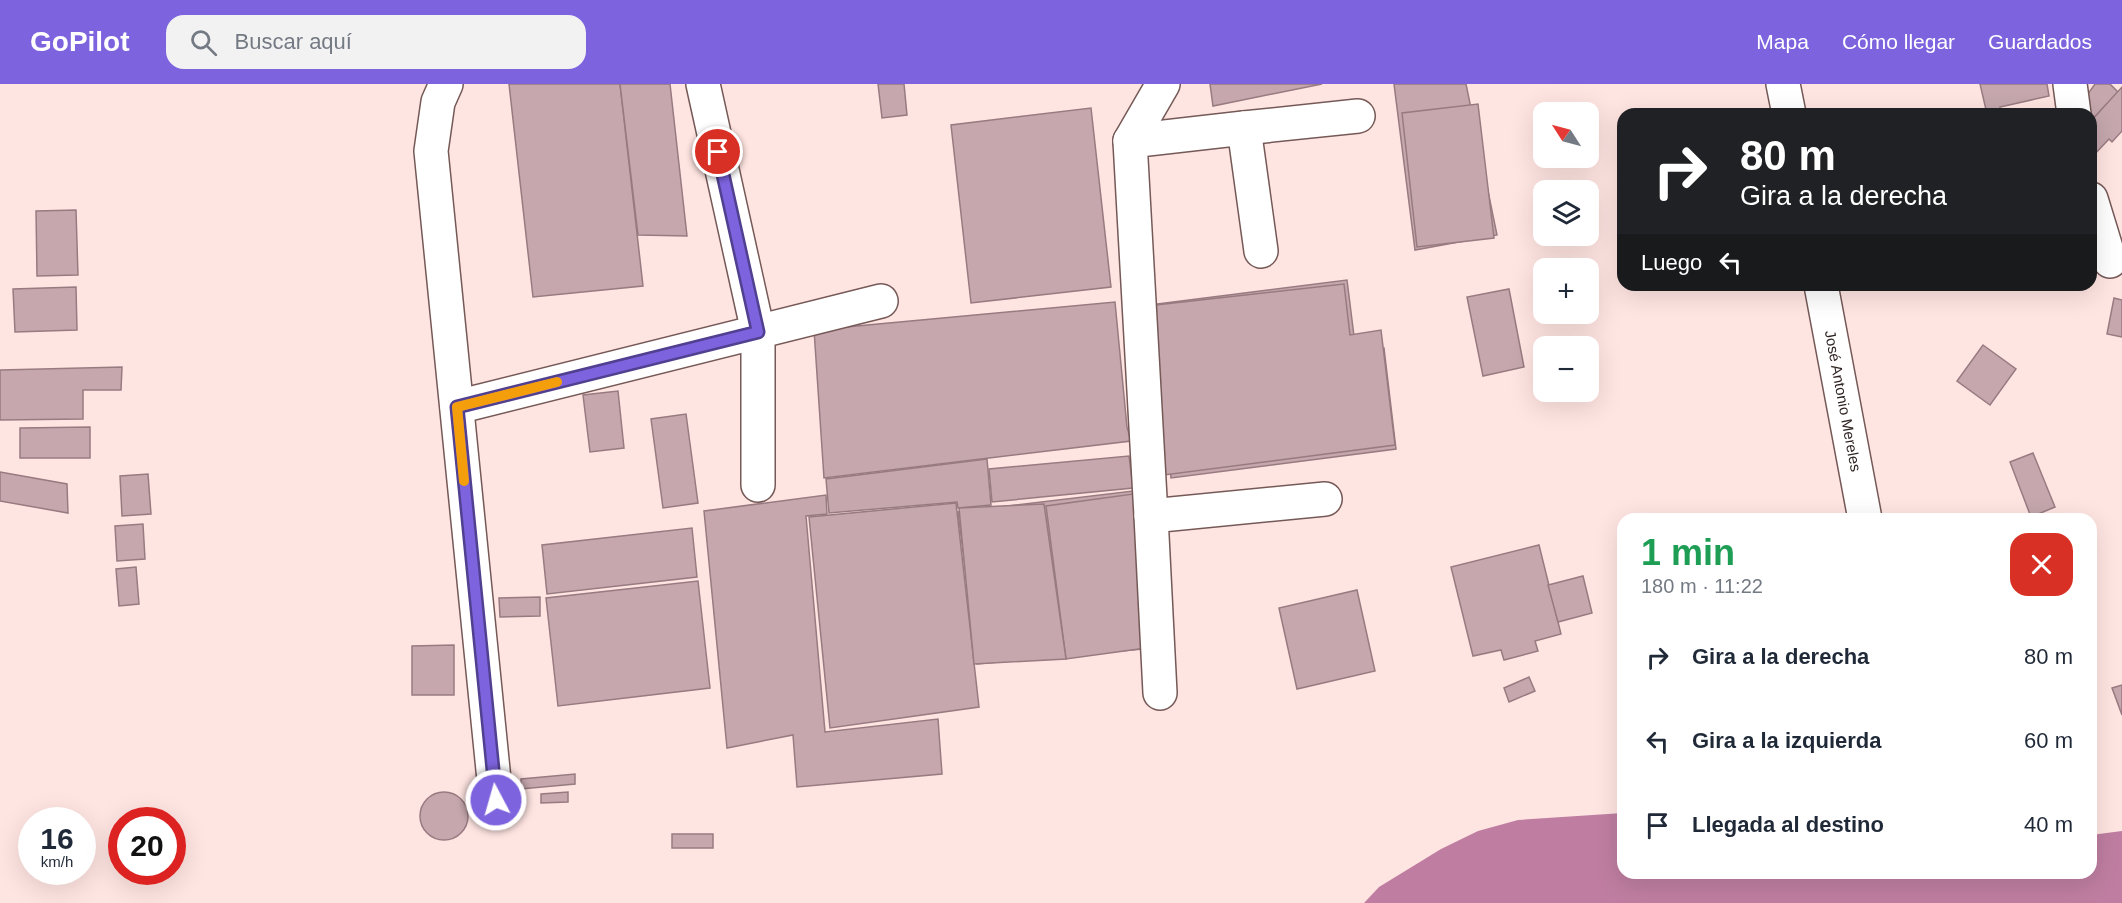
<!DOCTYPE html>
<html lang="es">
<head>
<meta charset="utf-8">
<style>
  :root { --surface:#fff; --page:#f2f2f3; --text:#1f2937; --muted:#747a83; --accent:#7d63de }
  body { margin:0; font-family:Helvetica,sans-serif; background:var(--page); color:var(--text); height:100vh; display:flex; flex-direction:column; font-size:22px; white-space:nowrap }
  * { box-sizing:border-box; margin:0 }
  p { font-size:20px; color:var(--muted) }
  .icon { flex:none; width:33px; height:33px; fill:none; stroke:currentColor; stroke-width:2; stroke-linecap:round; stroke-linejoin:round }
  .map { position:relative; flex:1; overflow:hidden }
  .details { position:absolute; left:1617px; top:429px; width:480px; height:366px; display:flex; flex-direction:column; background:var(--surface); border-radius:18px; box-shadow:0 6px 24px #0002 }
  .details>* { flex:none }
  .top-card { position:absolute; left:1617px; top:24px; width:480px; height:183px; border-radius:18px; box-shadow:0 6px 24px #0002; background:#202124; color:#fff; overflow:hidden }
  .needle { width:39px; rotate:306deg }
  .tools { position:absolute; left:1533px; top:18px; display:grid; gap:12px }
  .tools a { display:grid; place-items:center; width:66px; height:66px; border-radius:12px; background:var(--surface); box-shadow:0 6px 24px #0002; font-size:30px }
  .speed { position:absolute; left:18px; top:723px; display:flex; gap:12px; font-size:30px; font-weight:700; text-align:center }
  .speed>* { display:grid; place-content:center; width:78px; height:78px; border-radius:50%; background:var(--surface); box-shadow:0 6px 24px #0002; line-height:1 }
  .speed small { font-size:15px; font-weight:400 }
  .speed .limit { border:9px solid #d22; background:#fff; color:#111 }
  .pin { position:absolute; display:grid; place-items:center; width:51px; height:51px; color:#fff; margin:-26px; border:3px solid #fff; border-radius:50%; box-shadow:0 2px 6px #0007 }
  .me { position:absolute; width:66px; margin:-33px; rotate:354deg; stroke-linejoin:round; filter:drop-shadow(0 0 4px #0008) }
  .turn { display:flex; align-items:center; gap:21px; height:126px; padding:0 24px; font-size:27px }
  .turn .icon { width:78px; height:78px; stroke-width:2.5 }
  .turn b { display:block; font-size:42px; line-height:51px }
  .then { display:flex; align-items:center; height:57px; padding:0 24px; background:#0003; gap:12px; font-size:22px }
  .round { display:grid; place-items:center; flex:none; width:63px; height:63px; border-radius:18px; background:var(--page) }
  .summary { display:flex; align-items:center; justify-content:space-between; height:102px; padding:0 24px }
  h1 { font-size:36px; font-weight:700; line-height:45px; color:#1e9e55 }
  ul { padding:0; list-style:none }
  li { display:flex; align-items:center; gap:18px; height:84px; padding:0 24px }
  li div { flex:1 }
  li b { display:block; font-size:22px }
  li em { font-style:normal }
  header { display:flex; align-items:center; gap:36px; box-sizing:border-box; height:84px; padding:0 30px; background:var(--accent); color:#fff }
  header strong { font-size:28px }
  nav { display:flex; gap:33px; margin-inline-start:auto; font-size:21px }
  .search { width:420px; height:54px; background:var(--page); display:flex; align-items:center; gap:15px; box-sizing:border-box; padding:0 21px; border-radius:18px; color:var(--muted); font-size:22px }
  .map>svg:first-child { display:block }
  .water { fill:#bf7ea1 }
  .building { fill:#c5a7ad; stroke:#987b81; stroke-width:1.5 }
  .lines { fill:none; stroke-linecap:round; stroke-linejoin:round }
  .minor-casing { stroke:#755957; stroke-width:36 }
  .minor { stroke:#fff; stroke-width:33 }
  .route-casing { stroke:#514090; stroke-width:15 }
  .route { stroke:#7d63de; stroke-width:10 }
  .slow { stroke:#f59e0b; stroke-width:10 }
  .labels { text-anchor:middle; stroke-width:6; stroke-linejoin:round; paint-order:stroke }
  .street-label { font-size:15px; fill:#2f2322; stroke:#ffe5e2 }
</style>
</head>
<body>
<header>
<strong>GoPilot</strong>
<div class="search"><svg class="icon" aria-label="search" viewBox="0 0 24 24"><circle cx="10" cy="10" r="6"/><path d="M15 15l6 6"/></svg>Buscar aquí</div>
<nav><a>Mapa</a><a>Cómo llegar</a><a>Guardados</a></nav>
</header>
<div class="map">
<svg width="2122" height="819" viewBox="0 0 2122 819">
  <rect width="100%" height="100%" fill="#ffe5e2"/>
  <path class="water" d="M1623,729V789H2091V751L2122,747V819H1364L1379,803L1441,765L1478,747L1518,736Z"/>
  <g class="building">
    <path d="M509,0H620L643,202L533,213Z"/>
    <path d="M620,0H670L687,152L638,151Z"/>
    <path d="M878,0H904L907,31L882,34Z"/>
    <path d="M1210,0H1322L1213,22Z"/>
    <path d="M1394,0H1466L1497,151L1415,166Z"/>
    <path d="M1980,0H2047L2049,12L2000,23L2001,30H1987Z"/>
    <path d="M2095,0H2110L2118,8L2091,37V30H2077L2075,28Z"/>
    <path d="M2122,3V47L2112,58L2109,55L2093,72L2091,70V45L2095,41L2091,37Z"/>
    <path d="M1478,20L1494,154L1417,163L1402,29Z"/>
    <path d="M1091,24L1111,203L971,219L951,41Z"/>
    <path d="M76,126L78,191L37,192L36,127Z"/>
    <path d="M1347,196L1356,268L1384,264L1396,365L1171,394L1150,221Z"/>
    <path d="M1344,200L1350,251L1381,246L1395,361L1164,391L1147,222Z"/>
    <path d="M76,203L77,246L15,248L13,205Z"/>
    <path d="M1509,205L1524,283L1483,292L1467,213Z"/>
    <path d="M2114,214L2122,216V253L2107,250Z"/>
    <path d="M1115,218L1127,343L1131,357L824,394L814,246Z"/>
    <path d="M1983,261L2016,285L1990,321L1957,297Z"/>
    <path d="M122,283L121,306H83V335L0,336V286Z"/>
    <path d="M618,307L624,364L590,368L583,311Z"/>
    <path d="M686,330L698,419L663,424L651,335Z"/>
    <path d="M90,343V374H20V344Z"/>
    <path d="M2033,369L2055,423L2031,433L2010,378Z"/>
    <path d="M1129,372L1133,404L992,418L989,385Z"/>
    <path d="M987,375L991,421L958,424L957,418L829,429L826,395Z"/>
    <path d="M0,388L67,400L68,429L0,417Z"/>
    <path d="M148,390L151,430L122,432L120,392Z"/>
    <path d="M1133,407L1153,564L977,580L958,428Z"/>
    <path d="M1133,410L1153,563L1066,575L1046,422Z"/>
    <path d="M826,411L827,430L806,432L825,648L938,635L942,690L797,703L793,651L727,664L704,427Z"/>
    <path d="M956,419L979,623L830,644L809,433Z"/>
    <path d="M1044,420L1066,575L974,580L959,424Z"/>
    <path d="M143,440L145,475L117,477L115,442Z"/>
    <path d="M692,444L697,493L547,510L542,461Z"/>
    <path d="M1539,461L1561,550L1535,557L1538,567L1504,576L1501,566L1473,572L1451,483Z"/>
    <path d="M136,483L139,520L119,522L116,485Z"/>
    <path d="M1583,492L1592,529L1558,538L1548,501Z"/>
    <path d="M698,497L710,604L558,622L546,514Z"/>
    <path d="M1357,506L1375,587L1297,605L1279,524Z"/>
    <path d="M540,513V532L500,533L499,514Z"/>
    <path d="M454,561V611H412V562Z"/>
    <path d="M1529,593L1535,607L1509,618L1504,604Z"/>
    <path d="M2122,601V631L2112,604Z"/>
    <path d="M575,690V700L521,705V695Z"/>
    <path d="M568,708V718L541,719V710Z"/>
    <circle cx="444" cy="732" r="24"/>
    <rect x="672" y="750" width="41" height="14"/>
  </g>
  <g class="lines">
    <g class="minor-casing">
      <g id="minor">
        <path d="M446,0L438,18L431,67L496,716"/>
        <path d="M703,0L758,248V401"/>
        <path d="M1783,0L1789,30"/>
        <path d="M2070,0L2074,30"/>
        <path d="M1244,44L1358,32"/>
        <path d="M1130,57L1163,0"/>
        <path d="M2091,115L2110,177"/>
        <path id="s1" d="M1821,201L1865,435"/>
        <path d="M457,323L881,217"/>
        <path d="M1151,432L1130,57L1244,44L1261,167"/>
        <path d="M1160,609L1151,432L1325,415"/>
      </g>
    </g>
    <use href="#minor" class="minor"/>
  </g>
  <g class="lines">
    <g class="route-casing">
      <path id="route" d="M496,716L457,323L758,248L718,68"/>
    </g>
    <use href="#route" class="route"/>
    <path class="slow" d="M464,397L457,323L557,298"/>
  </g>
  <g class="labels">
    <g class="street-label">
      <text dy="5" stroke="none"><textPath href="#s1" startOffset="118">José Antonio Mereles</textPath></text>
    </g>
  </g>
</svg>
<div class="tools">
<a><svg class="needle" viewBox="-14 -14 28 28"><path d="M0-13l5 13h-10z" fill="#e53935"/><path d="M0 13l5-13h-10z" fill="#747a83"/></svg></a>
<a><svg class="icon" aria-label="layers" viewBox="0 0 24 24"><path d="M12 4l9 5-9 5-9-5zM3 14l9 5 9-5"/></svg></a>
<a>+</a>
<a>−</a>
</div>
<div class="speed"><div>16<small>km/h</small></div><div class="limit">20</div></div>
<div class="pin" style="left:718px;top:68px;background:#d93025"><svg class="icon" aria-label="arrive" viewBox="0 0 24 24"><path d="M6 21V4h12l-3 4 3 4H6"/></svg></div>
<svg class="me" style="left:496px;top:716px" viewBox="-20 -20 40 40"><circle r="17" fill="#7d63de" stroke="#fff" stroke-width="3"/><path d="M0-11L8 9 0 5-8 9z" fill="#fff"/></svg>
<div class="top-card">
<div class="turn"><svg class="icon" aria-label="right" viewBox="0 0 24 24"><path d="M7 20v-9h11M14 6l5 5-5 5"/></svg><div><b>80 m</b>Gira a la derecha</div></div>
<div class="then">Luego<svg class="icon" aria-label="left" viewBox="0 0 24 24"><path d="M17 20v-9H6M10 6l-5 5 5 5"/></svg></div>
</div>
<section class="details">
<div class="summary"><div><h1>1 min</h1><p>180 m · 11:22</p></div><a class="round" style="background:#d93025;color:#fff"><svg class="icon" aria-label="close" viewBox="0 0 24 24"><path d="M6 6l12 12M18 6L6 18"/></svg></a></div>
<ul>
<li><svg class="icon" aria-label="right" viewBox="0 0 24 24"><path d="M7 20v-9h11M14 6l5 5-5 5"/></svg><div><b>Gira a la derecha</b></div><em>80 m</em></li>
<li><svg class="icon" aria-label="left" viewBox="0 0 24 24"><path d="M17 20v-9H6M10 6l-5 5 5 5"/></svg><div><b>Gira a la izquierda</b></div><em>60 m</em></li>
<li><svg class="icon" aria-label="arrive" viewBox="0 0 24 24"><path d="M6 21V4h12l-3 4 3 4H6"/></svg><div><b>Llegada al destino</b></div><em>40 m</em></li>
</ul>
</section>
</div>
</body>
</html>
